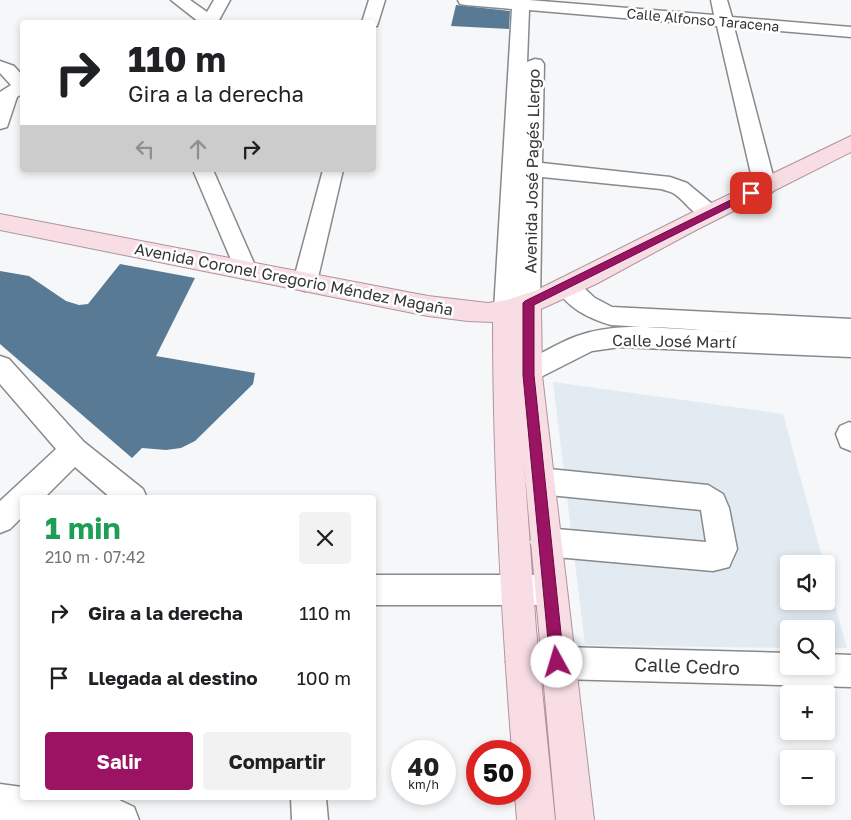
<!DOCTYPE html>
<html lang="es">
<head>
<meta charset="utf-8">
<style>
  :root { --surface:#fff; --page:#f2f2f2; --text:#202124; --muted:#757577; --accent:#9b1363 }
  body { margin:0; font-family:"Golos Text",sans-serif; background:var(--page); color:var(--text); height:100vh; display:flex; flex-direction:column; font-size:19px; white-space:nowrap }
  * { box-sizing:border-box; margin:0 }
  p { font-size:16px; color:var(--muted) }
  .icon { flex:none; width:28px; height:28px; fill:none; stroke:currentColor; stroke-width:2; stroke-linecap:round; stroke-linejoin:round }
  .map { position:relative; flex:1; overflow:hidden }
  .drawer { position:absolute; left:20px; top:495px; width:356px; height:305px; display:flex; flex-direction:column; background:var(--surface); border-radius:5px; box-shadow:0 2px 8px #0003 }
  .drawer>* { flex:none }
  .banner { position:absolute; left:20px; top:20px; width:356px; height:152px; border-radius:5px; box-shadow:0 2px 8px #0003; background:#fff; color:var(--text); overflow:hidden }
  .tools { position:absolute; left:780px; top:555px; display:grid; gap:10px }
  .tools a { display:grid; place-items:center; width:55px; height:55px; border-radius:5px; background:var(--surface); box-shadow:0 2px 8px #0003; font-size:25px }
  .speed { position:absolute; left:391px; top:740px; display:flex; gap:10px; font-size:25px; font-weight:700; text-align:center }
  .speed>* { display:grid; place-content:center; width:65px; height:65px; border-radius:50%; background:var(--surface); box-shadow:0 2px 8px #0003; line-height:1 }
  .speed small { font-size:12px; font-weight:400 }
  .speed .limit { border:8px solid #d22; background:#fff; color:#111 }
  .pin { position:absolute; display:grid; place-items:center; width:42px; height:42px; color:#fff; margin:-21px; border-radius:10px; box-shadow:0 2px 8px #0006 }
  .me { position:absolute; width:55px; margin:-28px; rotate:354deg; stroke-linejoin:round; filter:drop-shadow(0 0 4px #0008) }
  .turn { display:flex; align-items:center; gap:18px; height:105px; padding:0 25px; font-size:22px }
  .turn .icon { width:65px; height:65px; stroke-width:2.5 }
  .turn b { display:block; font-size:35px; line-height:42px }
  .lanes { display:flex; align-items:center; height:48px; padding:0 25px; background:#0003; justify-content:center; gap:25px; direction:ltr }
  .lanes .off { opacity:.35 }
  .round { display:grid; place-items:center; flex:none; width:52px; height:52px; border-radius:5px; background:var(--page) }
  .summary { display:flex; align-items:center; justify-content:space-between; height:85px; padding:0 25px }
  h1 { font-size:30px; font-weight:700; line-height:38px; color:#1e9e55 }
  .button { display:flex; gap:10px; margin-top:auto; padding:10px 25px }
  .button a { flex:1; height:58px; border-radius:5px; background:var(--accent); color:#fff; font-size:20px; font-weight:700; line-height:58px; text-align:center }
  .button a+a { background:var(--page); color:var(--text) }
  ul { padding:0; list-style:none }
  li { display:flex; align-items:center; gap:15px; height:65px; padding:0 25px }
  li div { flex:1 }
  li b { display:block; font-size:19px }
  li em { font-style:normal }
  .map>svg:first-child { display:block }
  .built { fill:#e3ebf2 }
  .building { fill:#597a94 }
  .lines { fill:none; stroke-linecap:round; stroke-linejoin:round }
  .minor-casing { stroke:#87898b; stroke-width:3 }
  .major-casing { stroke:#b0949c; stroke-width:2 }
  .minor { fill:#fff; fill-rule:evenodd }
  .major { fill:#f8dde5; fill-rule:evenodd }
  .route { fill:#9b1363; stroke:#650c40 }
  .labels { text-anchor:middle; stroke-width:5; stroke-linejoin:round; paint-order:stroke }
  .far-street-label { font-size:14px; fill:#353637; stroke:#fff }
  .street-label { font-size:16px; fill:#353637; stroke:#fff }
  .near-street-label { font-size:19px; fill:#353637; stroke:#fff }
</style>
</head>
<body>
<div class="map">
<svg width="851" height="820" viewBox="0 0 851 820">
  <rect width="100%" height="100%" fill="#f5f7f9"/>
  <path class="built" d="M553,382L783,414L824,564H789V601H826V573L847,648H826V629H789V648L585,645Z"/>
  <g class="building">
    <path d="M456,5L510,11L509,29L451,26Z"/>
    <path d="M120,264L195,278L156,356L255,373L253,384L195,441L181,448L166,450L142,448L132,458L0,344V271L29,276L66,301L79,305L88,304Z"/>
  </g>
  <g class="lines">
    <g class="minor-casing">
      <g id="minor">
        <path d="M171,0H190L207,12L214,0H230L218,22H199Z"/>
        <path d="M369,0H385L377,26H374V22H362Z"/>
        <path d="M458,0H529L714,15L711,0H727L732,17L851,27V37L734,27L776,187L772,192L765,194L758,192L754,187L717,26L529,10L527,62L535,59L541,60L544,64L542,163L670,177L687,183L717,208L720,213L717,218C697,224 688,202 673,193C669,191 664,190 661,189L542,177L540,303L536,309L528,312L518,307L514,317L506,319L498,317L494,310L512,9L466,5L460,4Z"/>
        <path d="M0,61L14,66L22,75V94L17,97L7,127L0,129V92L11,85L0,73Z"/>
        <path d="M193,170H213L257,270L254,276L246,279L238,276Z"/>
        <path d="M323,170H343L317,282L313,288L305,291L297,288L293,282Z"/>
        <path d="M567,277L575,280L595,298L612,307L851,319V357L620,347L592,351L519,388L510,392L501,388L497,381L501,374C527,363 550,346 577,336C623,319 684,330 733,332L611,325C588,318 567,308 555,286L559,280Z"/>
        <path d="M0,356L9,359L84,442L143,489L147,498H111L75,467L44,498H22V517L10,529L0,533V501L56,449L0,384Z"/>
        <path d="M849,422L851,423V451L841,447L836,434L840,426Z"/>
        <path d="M539,468L708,485L723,494L729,508L737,549L729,567L713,571L545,556L535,552L530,542L535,532L545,528L706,542L701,510L539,494L529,490L525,481L529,472Z"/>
        <path d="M374,575H550L561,579L565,590L561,601L550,605H374Z"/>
        <path d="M522,646L789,653V666H826V654L851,655V687L522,678L511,673L506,662L511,651Z"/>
        <path d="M0,784L22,787V798H115L134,807L139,820H0Z"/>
        <path d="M291,798H326L328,820H292Z"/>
      </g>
    </g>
    <g class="major-casing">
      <path id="major" d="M851,136V152L696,230L596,284L541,309L542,375L594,820H556L524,463L536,629L555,820H517L515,794H520V751H512C501,608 493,465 493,322L468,321L428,316L0,230V214L428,296L488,303L507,300L537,290L703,207Z"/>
    </g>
    <use href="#minor" class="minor"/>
    <use href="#major" class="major"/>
  </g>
  <path class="route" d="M751,190L754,191V195L534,305V375L564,662L562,667L557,669L552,667L550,662L523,375V303L525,301Z"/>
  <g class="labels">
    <g class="far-street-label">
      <text transform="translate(703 20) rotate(5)" y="5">Calle Alfonso Taracena</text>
    </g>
    <g class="street-label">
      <text transform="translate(532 171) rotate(-89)" y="6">Avenida José Pagés Llergo</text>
      <text transform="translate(294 279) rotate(11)" y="6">Avenida Coronel Gregorio Méndez Magaña</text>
      <text transform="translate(674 341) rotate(1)" y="6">Calle José Martí</text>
    </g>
    <g class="near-street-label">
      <text transform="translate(687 666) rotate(2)" y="7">Calle Cedro</text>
    </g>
  </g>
</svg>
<div class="tools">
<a><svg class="icon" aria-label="sound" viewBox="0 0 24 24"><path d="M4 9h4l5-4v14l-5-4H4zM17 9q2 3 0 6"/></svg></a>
<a><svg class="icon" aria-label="search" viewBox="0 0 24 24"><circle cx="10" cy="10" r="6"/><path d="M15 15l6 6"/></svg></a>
<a>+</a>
<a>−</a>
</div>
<div class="speed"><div>40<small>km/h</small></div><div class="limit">50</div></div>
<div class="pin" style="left:751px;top:193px;background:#d93025"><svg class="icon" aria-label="arrive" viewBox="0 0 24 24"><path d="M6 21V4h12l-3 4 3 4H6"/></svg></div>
<svg class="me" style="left:557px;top:662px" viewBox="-20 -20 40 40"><circle r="19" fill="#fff"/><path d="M0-13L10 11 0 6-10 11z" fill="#9b1363"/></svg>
<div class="banner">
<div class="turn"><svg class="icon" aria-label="right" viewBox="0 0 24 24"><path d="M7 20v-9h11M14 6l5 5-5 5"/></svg><div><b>110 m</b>Gira a la derecha</div></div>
<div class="lanes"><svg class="icon off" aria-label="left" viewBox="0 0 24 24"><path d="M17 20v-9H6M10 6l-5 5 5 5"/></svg><svg class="icon off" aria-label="ahead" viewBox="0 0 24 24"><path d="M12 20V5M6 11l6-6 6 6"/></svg><svg class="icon" aria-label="right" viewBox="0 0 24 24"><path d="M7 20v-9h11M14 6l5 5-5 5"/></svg></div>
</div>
<section class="drawer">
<div class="summary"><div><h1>1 min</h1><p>210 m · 07:42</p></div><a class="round"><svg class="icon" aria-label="close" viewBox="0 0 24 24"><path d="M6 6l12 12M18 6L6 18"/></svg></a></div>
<ul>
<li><svg class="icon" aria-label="right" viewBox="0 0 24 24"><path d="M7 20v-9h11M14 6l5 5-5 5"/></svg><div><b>Gira a la derecha</b></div><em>110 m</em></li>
<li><svg class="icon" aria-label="arrive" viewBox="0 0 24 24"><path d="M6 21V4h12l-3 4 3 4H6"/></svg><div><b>Llegada al destino</b></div><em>100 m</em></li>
</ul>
<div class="button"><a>Salir</a><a>Compartir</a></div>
</section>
</div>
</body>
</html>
